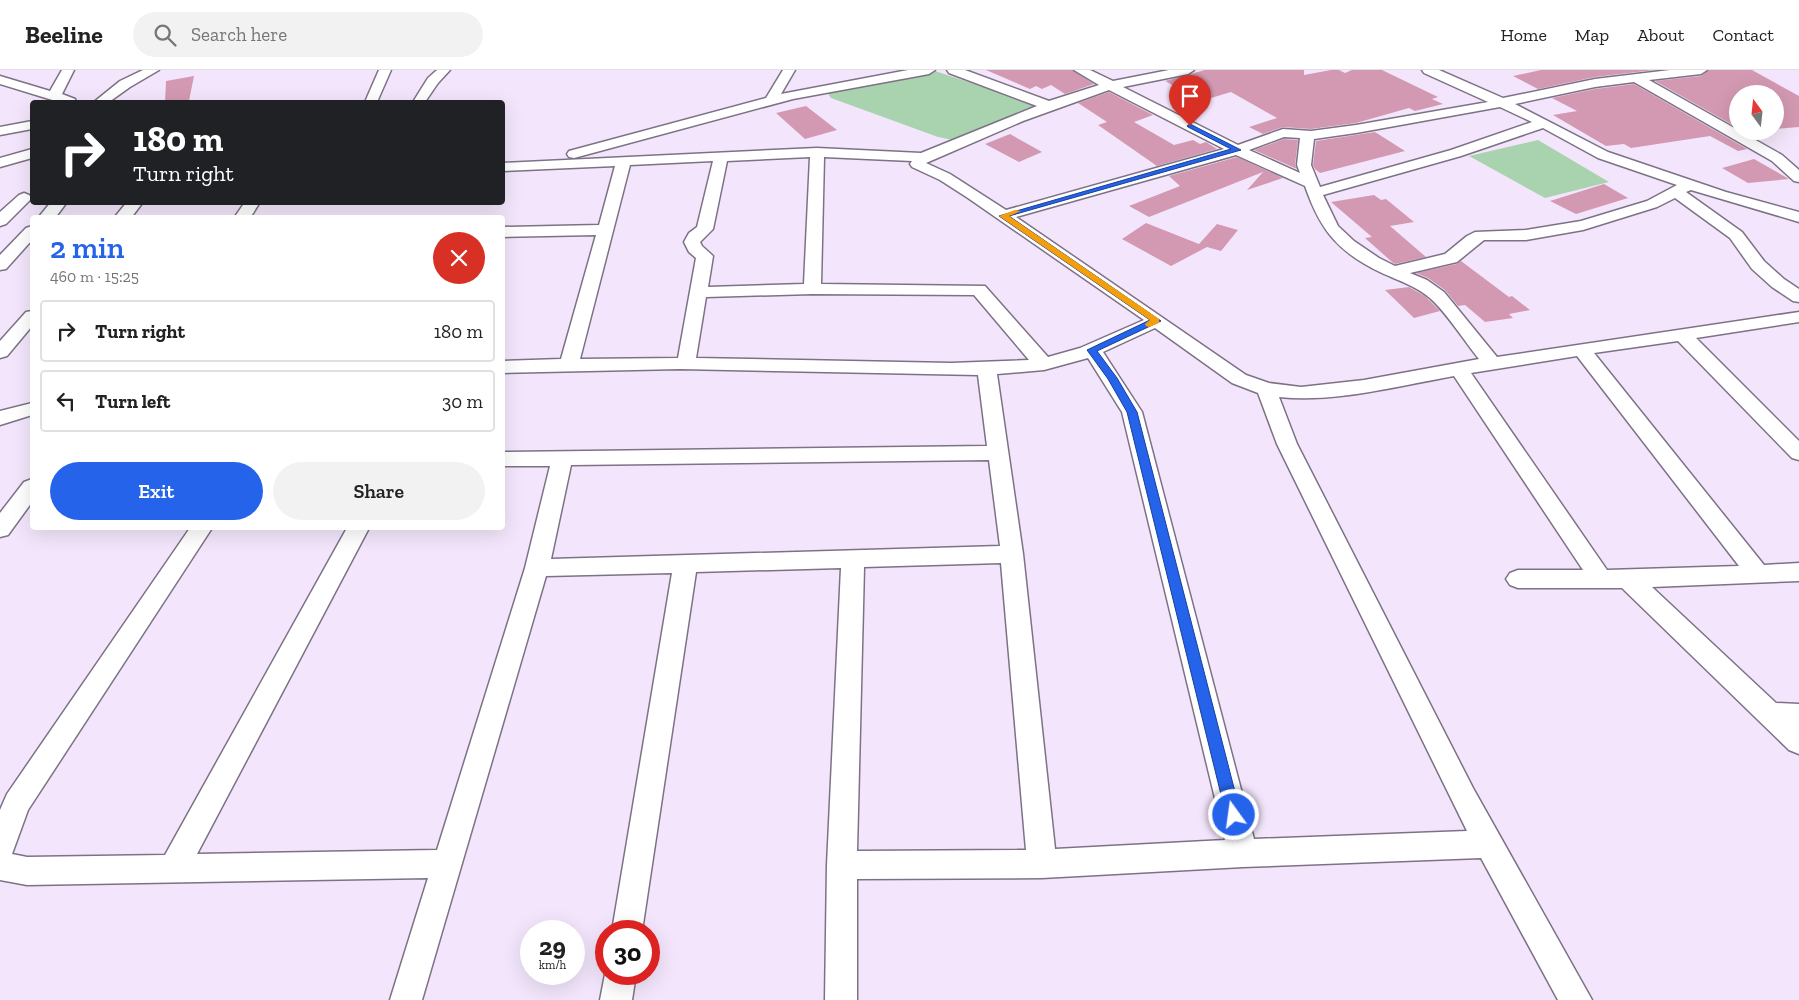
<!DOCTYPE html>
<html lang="en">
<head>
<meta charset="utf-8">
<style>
  :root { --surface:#fff; --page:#f2f2f2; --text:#222; --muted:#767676; --line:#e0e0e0; --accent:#2563eb }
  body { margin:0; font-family:"Zilla Slab",serif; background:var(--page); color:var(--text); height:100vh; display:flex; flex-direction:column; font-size:19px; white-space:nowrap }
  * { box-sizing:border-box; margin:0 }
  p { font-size:16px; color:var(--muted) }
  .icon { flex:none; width:28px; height:28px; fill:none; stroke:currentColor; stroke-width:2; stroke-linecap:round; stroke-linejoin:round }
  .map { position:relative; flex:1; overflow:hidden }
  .drawer { position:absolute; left:30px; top:145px; width:475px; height:315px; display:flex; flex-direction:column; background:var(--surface); border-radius:5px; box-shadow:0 5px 20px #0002 }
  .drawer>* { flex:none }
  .top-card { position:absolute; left:30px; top:30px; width:475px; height:105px; border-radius:5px; box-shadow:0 5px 20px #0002; background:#202124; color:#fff; overflow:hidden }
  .needle { width:32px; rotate:345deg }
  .controls { position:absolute; left:1729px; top:15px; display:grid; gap:10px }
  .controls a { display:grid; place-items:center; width:55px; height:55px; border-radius:50%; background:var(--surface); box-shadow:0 5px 20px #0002; font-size:25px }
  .speed { position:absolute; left:520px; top:850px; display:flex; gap:10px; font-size:25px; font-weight:700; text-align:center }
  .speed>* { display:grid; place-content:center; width:65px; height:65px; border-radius:50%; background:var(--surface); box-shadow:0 5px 20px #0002; line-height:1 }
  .speed small { font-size:12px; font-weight:400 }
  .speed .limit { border:8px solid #d22; background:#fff; color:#111 }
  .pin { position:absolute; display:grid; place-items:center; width:42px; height:42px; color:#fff; margin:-51px -21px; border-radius:50% 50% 50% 0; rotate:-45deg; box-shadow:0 0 5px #0007 }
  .pin .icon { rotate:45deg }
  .me { position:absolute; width:55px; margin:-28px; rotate:346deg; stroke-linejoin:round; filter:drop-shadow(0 0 4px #0008) }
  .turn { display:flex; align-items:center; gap:18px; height:105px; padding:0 20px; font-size:22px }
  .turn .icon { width:65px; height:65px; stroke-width:2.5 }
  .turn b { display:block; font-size:35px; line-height:42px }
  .round { display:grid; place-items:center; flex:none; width:52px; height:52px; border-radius:26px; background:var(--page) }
  .summary { display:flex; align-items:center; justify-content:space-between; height:85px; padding:0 20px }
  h1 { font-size:30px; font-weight:600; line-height:38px; color:var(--accent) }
  .primary-button { display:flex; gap:10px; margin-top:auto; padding:10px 20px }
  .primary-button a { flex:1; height:58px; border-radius:30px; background:var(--accent); color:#fff; font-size:20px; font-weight:600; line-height:58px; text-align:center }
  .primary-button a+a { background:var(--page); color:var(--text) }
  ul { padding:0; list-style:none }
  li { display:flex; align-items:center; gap:15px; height:62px; margin:0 10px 8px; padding:0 10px; border:2px solid var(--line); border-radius:5px }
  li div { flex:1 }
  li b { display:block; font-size:19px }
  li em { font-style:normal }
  header { display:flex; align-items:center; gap:30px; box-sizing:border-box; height:70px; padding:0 25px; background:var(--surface); border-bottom:1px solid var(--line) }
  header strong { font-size:24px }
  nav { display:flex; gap:28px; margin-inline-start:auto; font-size:18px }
  .search { width:350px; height:45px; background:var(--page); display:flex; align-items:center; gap:12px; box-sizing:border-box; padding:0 18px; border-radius:28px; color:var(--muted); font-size:19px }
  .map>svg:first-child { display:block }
  .green { fill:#a9d3af }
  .building { fill:#d399b2 }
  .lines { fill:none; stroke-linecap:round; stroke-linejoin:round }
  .minor-casing { stroke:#7d7285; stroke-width:3 }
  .minor { fill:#fff; fill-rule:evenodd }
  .route { fill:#2563eb; stroke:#184099 }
  .slow { fill:#f59e0b }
</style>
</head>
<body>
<header>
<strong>Beeline</strong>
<div class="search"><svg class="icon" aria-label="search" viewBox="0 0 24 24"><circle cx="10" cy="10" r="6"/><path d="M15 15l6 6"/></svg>Search here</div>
<nav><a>Home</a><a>Map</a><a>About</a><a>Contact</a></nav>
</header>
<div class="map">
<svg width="1799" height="930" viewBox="0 0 1799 930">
  <rect width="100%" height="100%" fill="#f3e6fc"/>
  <g class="green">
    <path d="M935,1L1038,35L953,70L938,67L831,28L826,21Z"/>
    <path d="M1538,70L1609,112L1545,128L1469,86Z"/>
  </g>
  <g class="building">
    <path d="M986,0H1072L1094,14L1065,24L1051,15L1042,19L1036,16L1030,19Z"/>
    <path d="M1205,0H1304V5L1331,0H1339L1345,3L1352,0H1382L1438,27L1432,29L1443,34L1415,41L1409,38L1356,53L1311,59L1283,57L1263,64L1249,57L1277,48L1231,22L1201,31L1165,11Z"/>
    <path d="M1541,0H1654L1595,7L1538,19L1513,6Z"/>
    <path d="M1709,0H1752L1799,26V57L1775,59V24H1738V58L1655,11L1701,6Z"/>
    <path d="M194,6L189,31L165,32L166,11Z"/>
    <path d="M1634,14L1747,79L1738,81L1710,66L1631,78L1624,74L1606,76L1553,45L1577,41L1552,28L1595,19Z"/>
    <path d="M1109,22L1153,45L1134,52L1174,75L1193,70L1200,74L1206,72L1217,79L1157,96L1098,55L1107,52L1078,33Z"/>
    <path d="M806,36L837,60L805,69L776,43Z"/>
    <path d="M1375,62L1405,81L1320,103L1315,99L1313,95L1316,71Z"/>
    <path d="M1010,64L1042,82L1019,92L985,74Z"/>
    <path d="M1284,69L1298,70L1295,95L1297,99L1254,80Z"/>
    <path d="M1237,87L1283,108L1247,120L1263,102L1149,147L1129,136L1180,116L1169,106Z"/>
    <path d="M1754,89L1789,109L1748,113L1722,98Z"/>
    <path d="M1604,114L1628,128L1576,144L1550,131Z"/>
    <path d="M1374,125L1381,130L1386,129L1414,152L1390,156L1426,187L1395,194L1392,192L1365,168L1372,167L1331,132Z"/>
    <path d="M1146,153L1199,174L1217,154L1238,160L1221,181L1207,177L1171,196L1122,169Z"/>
    <path d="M1461,191L1509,227L1512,226L1530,240L1509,244L1513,248L1485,252L1465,235L1458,236L1445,220L1428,208L1416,203L1457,194Z"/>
    <path d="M1409,217L1425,226L1440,241L1414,248L1385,220Z"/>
  </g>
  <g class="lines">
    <g class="minor-casing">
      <g id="minor">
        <path d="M62,0H74L62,24L75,29L76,32H59L0,14V6L50,21Z"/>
        <path d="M143,0H159L130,17L109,32H94L120,11Z"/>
        <path d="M379,0H391L377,32H365Z"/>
        <path d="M437,0H450L438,13L425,32H413L428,8Z"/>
        <path d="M783,0H795L781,24L908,0H935L929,4L793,29L574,88L569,87L567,84L569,81L766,28Z"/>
        <path d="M947,0H965L1049,31L1099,15L1074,0H1090L1113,11L1169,0H1194L1188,4L1123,17L1238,75L1283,59L1311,61L1356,55L1488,32L1424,3L1422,0H1439L1503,28L1595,9L1670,0H1707L1701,4L1649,10L1782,85L1799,100V112L1794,111L1772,91L1634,12L1595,17L1515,34L1608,82L1726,122L1799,142V152L1691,120L1686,122L1742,162L1764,191L1784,209L1799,219V232L1793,231L1772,217L1752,199L1730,168L1675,128L1657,137L1583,160L1526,170H1484L1457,192L1410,203L1427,210L1444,222L1497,287L1799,242V252L1696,268L1799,371V390L1792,388L1678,271L1594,283L1764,495L1799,493V511L1652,517L1776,633L1799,634V684L1789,680L1622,518H1518L1510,515L1506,509L1510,503L1518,500H1583L1454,306C1397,316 1336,333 1279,327L1297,374L1473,718L1592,930H1558L1481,788L1243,797L1042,808L857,809V930H825L827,795L841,498L696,502L642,861H612L672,503L546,506L422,930H390L428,808L27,815L0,810V740L7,724L190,458H212L28,740L12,784L27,787L165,785L347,458H369L197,784L437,780L525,498L550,396H502V382L987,376L978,305L680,299L502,303V291L561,289L596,165L502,167V157L599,155L615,96L502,101V93L817,78L921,83L1037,36L949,3ZM1109,20L1224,79L1006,140L950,104L926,93L1023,51ZM1500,37L1532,52L1451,80L1320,117L1311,95L1314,69L1356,63ZM1543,58L1598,88L1677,115L1647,131L1581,151L1526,160L1475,162L1467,166L1445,184L1395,196L1379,188L1354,171L1338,156L1323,125L1461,86ZM1284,67L1300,68L1297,95L1300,103L1249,80ZM1236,85L1305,116C1321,162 1339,183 1384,204C1400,211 1418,217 1431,229C1447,243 1465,272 1479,289L1364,310L1301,317L1269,313L1246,305L1016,147ZM810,87L804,214L708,217L713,186L702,176L700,172L713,159L727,91ZM824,87L912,91L910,94L912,97L940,110L968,128L1144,250L1080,278L1048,287L985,216L821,214ZM713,91L697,157L689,163L684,172L689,182L696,188L678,288L580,289L630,95ZM812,224L974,225L1029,290L951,293L696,288L706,227ZM1155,258L1232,313L1258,323L1277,374L1467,761L1254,769L1142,342L1103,282ZM1577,286L1739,496L1607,500L1471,303ZM1088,288L1122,342L1225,770L1055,779L1023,484L997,304L1044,300ZM989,390L1000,476L551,489L571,395ZM1001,493L1026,780L857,781L864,497Z"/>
        <path d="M32,51V59L0,65V57Z"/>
        <path d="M32,79V88L0,97V88Z"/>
        <path d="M24,123L29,125L32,128L6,154L0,156V142L19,125Z"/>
        <path d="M51,132H67L55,148H38Z"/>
        <path d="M127,132H143L131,148H114Z"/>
        <path d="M245,132H260L250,148H234Z"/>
        <path d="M32,156V170L6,199L0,200V185L26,158Z"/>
        <path d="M32,241V256L7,286L0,288V271L26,242Z"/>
        <path d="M32,333V345L0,355V341Z"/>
        <path d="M32,409V432L8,465L0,467V443L24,412Z"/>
        <path d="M606,899V904H636L632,930H600Z"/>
      </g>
    </g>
    <use href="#minor" class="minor"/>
  </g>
  <path class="route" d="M1190,54L1241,80L1009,146L1161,251L1097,281L1117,308L1137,342L1241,745L1239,749L1234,751L1229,749L1226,745L1127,342L1108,309L1087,280L1150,250L999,146L1231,79L1188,57L1187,56Z"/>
  <path class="slow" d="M1015,140L1021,141L1009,146L1159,249V253L1149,257L1146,256L1145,254L1150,250L999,146Z"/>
</svg>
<div class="controls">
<a><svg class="needle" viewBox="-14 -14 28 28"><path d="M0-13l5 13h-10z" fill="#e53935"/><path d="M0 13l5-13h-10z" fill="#767676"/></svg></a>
</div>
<div class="speed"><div>29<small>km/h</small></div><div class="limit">30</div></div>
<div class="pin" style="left:1190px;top:56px;background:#d93025"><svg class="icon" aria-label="arrive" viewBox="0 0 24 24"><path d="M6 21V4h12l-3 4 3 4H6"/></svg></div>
<svg class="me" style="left:1234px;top:745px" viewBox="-20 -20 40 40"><circle r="17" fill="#2563eb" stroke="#fff" stroke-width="3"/><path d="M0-11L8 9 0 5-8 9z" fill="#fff"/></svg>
<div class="top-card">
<div class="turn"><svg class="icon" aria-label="right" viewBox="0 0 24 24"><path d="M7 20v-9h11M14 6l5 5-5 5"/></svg><div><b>180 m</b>Turn right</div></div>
</div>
<section class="drawer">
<div class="summary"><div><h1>2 min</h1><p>460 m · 15:25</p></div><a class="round" style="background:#d93025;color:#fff"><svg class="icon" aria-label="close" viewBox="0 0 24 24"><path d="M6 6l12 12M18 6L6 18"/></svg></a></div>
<ul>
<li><svg class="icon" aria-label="right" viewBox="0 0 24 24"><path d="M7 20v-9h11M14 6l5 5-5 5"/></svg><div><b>Turn right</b></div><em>180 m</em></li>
<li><svg class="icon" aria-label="left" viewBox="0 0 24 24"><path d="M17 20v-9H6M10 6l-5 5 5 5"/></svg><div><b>Turn left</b></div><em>30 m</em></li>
</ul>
<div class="primary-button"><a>Exit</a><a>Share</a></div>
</section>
</div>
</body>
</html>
